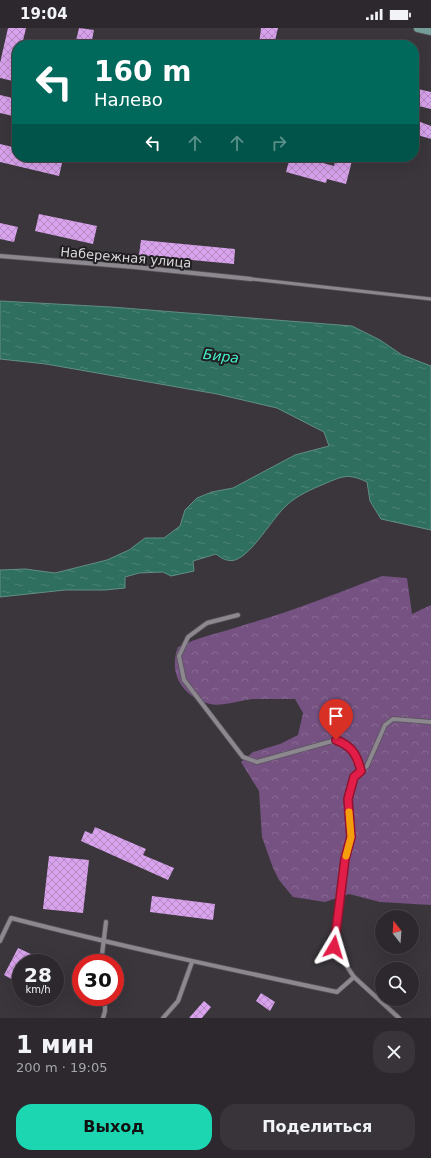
<!DOCTYPE html>
<html lang="ru">
<head>
<meta charset="utf-8">
<style>
  :root { --surface:#2c282d; --page:#383439; --text:#f1f3f6; --muted:#a6a6aa; --line:#484449; --accent:#1cd5b1 }
  body { margin:0; font-family:"DejaVu Sans",sans-serif; background:var(--page); color:var(--text); height:100vh; display:flex; flex-direction:column; font-size:15px; white-space:nowrap }
  * { box-sizing:border-box; margin:0 }
  p { font-size:13px; color:var(--muted) }
  .icon { flex:none; width:22px; height:22px; fill:none; stroke:currentColor; stroke-width:2; stroke-linecap:round; stroke-linejoin:round }
  .map { position:relative; height:990px; overflow:hidden }
  .details { display:flex; flex-direction:column; background:var(--surface); flex:1 }
  .details>* { flex:none }
  .banner { position:absolute; left:12px; top:12px; width:407px; height:122px; border-radius:16px; box-shadow:0 4px 16px #0002,0 0 0 1px var(--line); background:#00695c; color:#fff; overflow:hidden }
  .needle { width:26px; rotate:343deg }
  .fabs { position:absolute; left:375px; top:882px; display:grid; gap:8px }
  .fabs a { display:grid; place-items:center; width:44px; height:44px; border-radius:50%; background:var(--surface); box-shadow:0 4px 16px #0002,0 0 0 1px var(--line); font-size:20px }
  .speed { position:absolute; left:12px; top:926px; display:flex; gap:8px; font-size:20px; font-weight:700; text-align:center }
  .speed>* { display:grid; place-content:center; width:52px; height:52px; border-radius:50%; background:var(--surface); box-shadow:0 4px 16px #0002,0 0 0 1px var(--line); line-height:1 }
  .speed small { font-size:10px; font-weight:400 }
  .speed .limit { border:6px solid #d22; background:#fff; color:#111 }
  .pin { position:absolute; display:grid; place-items:center; width:34px; height:34px; color:#fff; margin:-41px -17px; border-radius:50% 50% 50% 0; rotate:-45deg; box-shadow:0 0 4px #0007 }
  .pin .icon { rotate:45deg }
  .me { position:absolute; width:44px; margin:-22px; rotate:7deg; stroke-linejoin:round; filter:drop-shadow(0 0 3px #0008) }
  .turn { display:flex; align-items:center; gap:14px; height:84px; padding:0 16px; font-size:18px }
  .turn .icon { width:52px; height:52px; stroke-width:2.5 }
  .turn b { display:block; font-size:28px; line-height:34px }
  .lanes { display:flex; align-items:center; height:38px; padding:0 16px; background:#0003; justify-content:center; gap:20px; direction:ltr }
  .lanes .off { opacity:.35 }
  .round { display:grid; place-items:center; flex:none; width:42px; height:42px; border-radius:16px; background:var(--page) }
  .overview { display:flex; align-items:center; justify-content:space-between; height:68px; padding:0 16px }
  h1 { font-size:24px; font-weight:700; line-height:30px }
  .button { display:flex; gap:8px; margin-top:auto; padding:8px 16px }
  .button a { flex:1; height:46px; border-radius:16px; background:var(--accent); color:#111; font-size:16px; font-weight:700; line-height:46px; text-align:center }
  .button a+a { background:var(--page); color:var(--text) }
  .status { display:flex; justify-content:space-between; align-items:center; height:28px; padding:0 20px; background:var(--surface); direction:ltr }
  .status svg { height:11px; fill:currentColor }
  .map>svg:first-child { display:block }
  .forest { fill:url(#forest-crowns) }
  .water { fill:url(#water-ripples); stroke:#628e84 }
  .building { fill:url(#building-cross-hatch) }
  .lines { fill:none; stroke-linecap:round; stroke-linejoin:round }
  .service-casing { stroke:#58555a; stroke-width:4.5 }
  .minor-casing { stroke:#58555a; stroke-width:5.5 }
  .secondary-casing { stroke:#58555a; stroke-width:10 }
  .service { stroke:#8d878f; stroke-width:3 }
  .minor { stroke:#8d878f; stroke-width:4 }
  .secondary { stroke:#739d99; stroke-width:8 }
  .route-casing { stroke:#92132f; stroke-width:10 }
  .route { stroke:#e11d48; stroke-width:7 }
  .slow { stroke:#f59e0b; stroke-width:7 }
  .labels { text-anchor:middle; stroke-width:4; stroke-linejoin:round; paint-order:stroke }
  .street-label { font-size:13px; fill:#dad7db; stroke:#201e21 }
  .water-label { font-size:14px; font-style:italic; fill:#43f1cb; stroke:#201e21 }
</style>
</head>
<body>
<div class="status"><b>19:04</b><svg viewBox="0 0 49 12"><path d="M0 12V9h3v3zM5 12V6h3v6zM10 12V3h3v9zM15 12V0h3v12zM26 1h20v11H26zM47 4h2v5h-2z"/></svg></div>
<div class="map">
<svg width="431" height="990" viewBox="0 0 431 990">
  <defs>
    <pattern id="forest-crowns" width="20" height="18" patternUnits="userSpaceOnUse"><rect width="20" height="18" fill="#755282"/><path d="M2 6a3 3 0 1 1 6 0M12 15a3 3 0 1 1 6 0" fill="none" stroke="#886a93"/></pattern>
    <pattern id="water-ripples" width="26" height="14" patternUnits="userSpaceOnUse"><rect width="26" height="14" fill="#2e6f5f"/><path d="M2 4q2-2 4 0t4 0M15 11q2-2 4 0t4 0" fill="none" stroke="#4c8375"/></pattern>
    <pattern id="building-cross-hatch" width="8" height="8" patternUnits="userSpaceOnUse"><rect width="8" height="8" fill="#d9a2ed"/><path d="M0 0l8 8M0 8l8-8" fill="none" stroke="#b38ac2"/></pattern>
  </defs>
  <rect width="100%" height="100%" fill="#3a363c"/>
  <path class="forest" d="M382,548L407,550L412,586L431,577V877L380,874L349,866L325,874L293,869L279,852L273,840L262,809L259,763L241,734L253,724L280,716L298,707L303,685L295,671C281,671 267,671 253,671C241,672 220,679 210,676C182,669 168,645 178,619C200,608 224,604 247,596C293,583 338,565 382,548Z"/>
  <path class="water" d="M0,273L111,279L352,298L380,312L402,327L431,338V502L381,491L370,473L367,454C348,445 343,448 324,456C312,461 296,468 287,477C272,490 253,526 235,532C227,534 221,530 216,526L193,533L194,543L171,548L163,544L139,545L125,549V560L105,562H65L0,569V542L25,541L55,545L107,532L129,522L145,510H164L180,498L185,482L197,470L212,464L233,460L295,427L329,418L324,404L277,380L217,366L46,336L0,331Z"/>
  <g class="building">
    <path d="M8,0H26L22,17H17V36L13,53L0,50V35Z"/>
    <path d="M79,0L94,2L91,17H75Z"/>
    <path d="M261,0H278L274,17H259Z"/>
    <path d="M414,60L431,64V81L414,77Z"/>
    <path d="M0,67L17,71V89L0,85Z"/>
    <path d="M415,92L431,98V111L414,106Z"/>
    <path d="M0,116L17,120V129H53L63,131L59,148L0,134Z"/>
    <path d="M290,129H301L334,138L336,129H353L346,156L327,151L326,155L286,144Z"/>
    <path d="M39,186L97,198L93,216L35,203Z"/>
    <path d="M0,195L18,199L14,214L0,211Z"/>
    <path d="M141,212L235,221L234,236L139,227Z"/>
    <path d="M95,799L146,821L143,827L174,840L168,852L81,813L85,803L92,806Z"/>
    <path d="M49,828L89,832L83,885L43,881Z"/>
    <path d="M152,868L215,876L213,892L150,884Z"/>
    <path d="M18,920L31,926L26,935H21V946L17,954L4,947Z"/>
    <path d="M261,965L275,974L270,983L256,973Z"/>
    <path d="M204,973L211,979L202,990H189Z"/>
  </g>
  <g class="lines">
    <g class="service-casing">
      <g id="service">
        <path d="M223,17L224,15"/>
        <path d="M251,251L431,271"/>
      </g>
    </g>
    <g class="minor-casing">
      <g id="minor">
        <path d="M0,228L134,239L251,251"/>
        <path d="M238,587L207,595L188,609L179,628L184,652L243,729L257,734L336,712C352,718 357,727 361,743"/>
        <path d="M0,913L11,890C119,918 228,941 337,964L354,949"/>
        <path d="M101,935L106,894"/>
        <path d="M103,990L105,983V969"/>
        <path d="M163,990L178,973L192,934"/>
        <path d="M399,990L354,949L334,919L345,831L351,809L348,771L355,749L367,738L385,697L393,691L431,694"/>
      </g>
    </g>
    <g class="secondary-casing">
      <path id="secondary" d="M418,0L431,3"/>
    </g>
    <use href="#service" class="service"/>
    <use href="#minor" class="minor"/>
    <use href="#secondary" class="secondary"/>
  </g>
  <g class="lines">
    <g class="route-casing">
      <path id="route" d="M334,919L345,831L351,809L348,771L354,749L361,743C357,727 352,718 336,712"/>
    </g>
    <use href="#route" class="route"/>
    <path class="slow" d="M346,828L351,809L349,784"/>
  </g>
  <g class="labels">
    <g class="street-label">
      <text transform="translate(126 229) rotate(5)" y="5">Набережная улица</text>
    </g>
    <g class="water-label">
      <text transform="translate(221 328) rotate(7)" y="5">Бира</text>
    </g>
  </g>
</svg>
<div class="fabs">
<a><svg class="needle" viewBox="-14 -14 28 28"><path d="M0-13l5 13h-10z" fill="#e53935"/><path d="M0 13l5-13h-10z" fill="#a6a6aa"/></svg></a>
<a><svg class="icon" aria-label="search" viewBox="0 0 24 24"><circle cx="10" cy="10" r="6"/><path d="M15 15l6 6"/></svg></a>
</div>
<div class="speed"><div>28<small>km/h</small></div><div class="limit">30</div></div>
<div class="pin" style="left:336px;top:712px;background:#d93025"><svg class="icon" aria-label="arrive" viewBox="0 0 24 24"><path d="M6 21V4h12l-3 4 3 4H6"/></svg></div>
<svg class="me" style="left:334px;top:919px" viewBox="-20 -20 40 40"><path d="M0-17L14 15 0 8-14 15z" fill="#e11d48" stroke="#fff" stroke-width="4"/></svg>
<div class="banner">
<div class="turn"><svg class="icon" aria-label="left" viewBox="0 0 24 24"><path d="M17 20v-9H6M10 6l-5 5 5 5"/></svg><div><b>160 m</b>Налево</div></div>
<div class="lanes"><svg class="icon" aria-label="left" viewBox="0 0 24 24"><path d="M17 20v-9H6M10 6l-5 5 5 5"/></svg><svg class="icon off" aria-label="ahead" viewBox="0 0 24 24"><path d="M12 20V5M6 11l6-6 6 6"/></svg><svg class="icon off" aria-label="ahead" viewBox="0 0 24 24"><path d="M12 20V5M6 11l6-6 6 6"/></svg><svg class="icon off" aria-label="right" viewBox="0 0 24 24"><path d="M7 20v-9h11M14 6l5 5-5 5"/></svg></div>
</div>
</div>
<section class="details">
<div class="overview"><div><h1>1 мин</h1><p>200 m · 19:05</p></div><a class="round"><svg class="icon" aria-label="close" viewBox="0 0 24 24"><path d="M6 6l12 12M18 6L6 18"/></svg></a></div>
<div class="button"><a>Выход</a><a>Поделиться</a></div>
</section>
</body>
</html>
